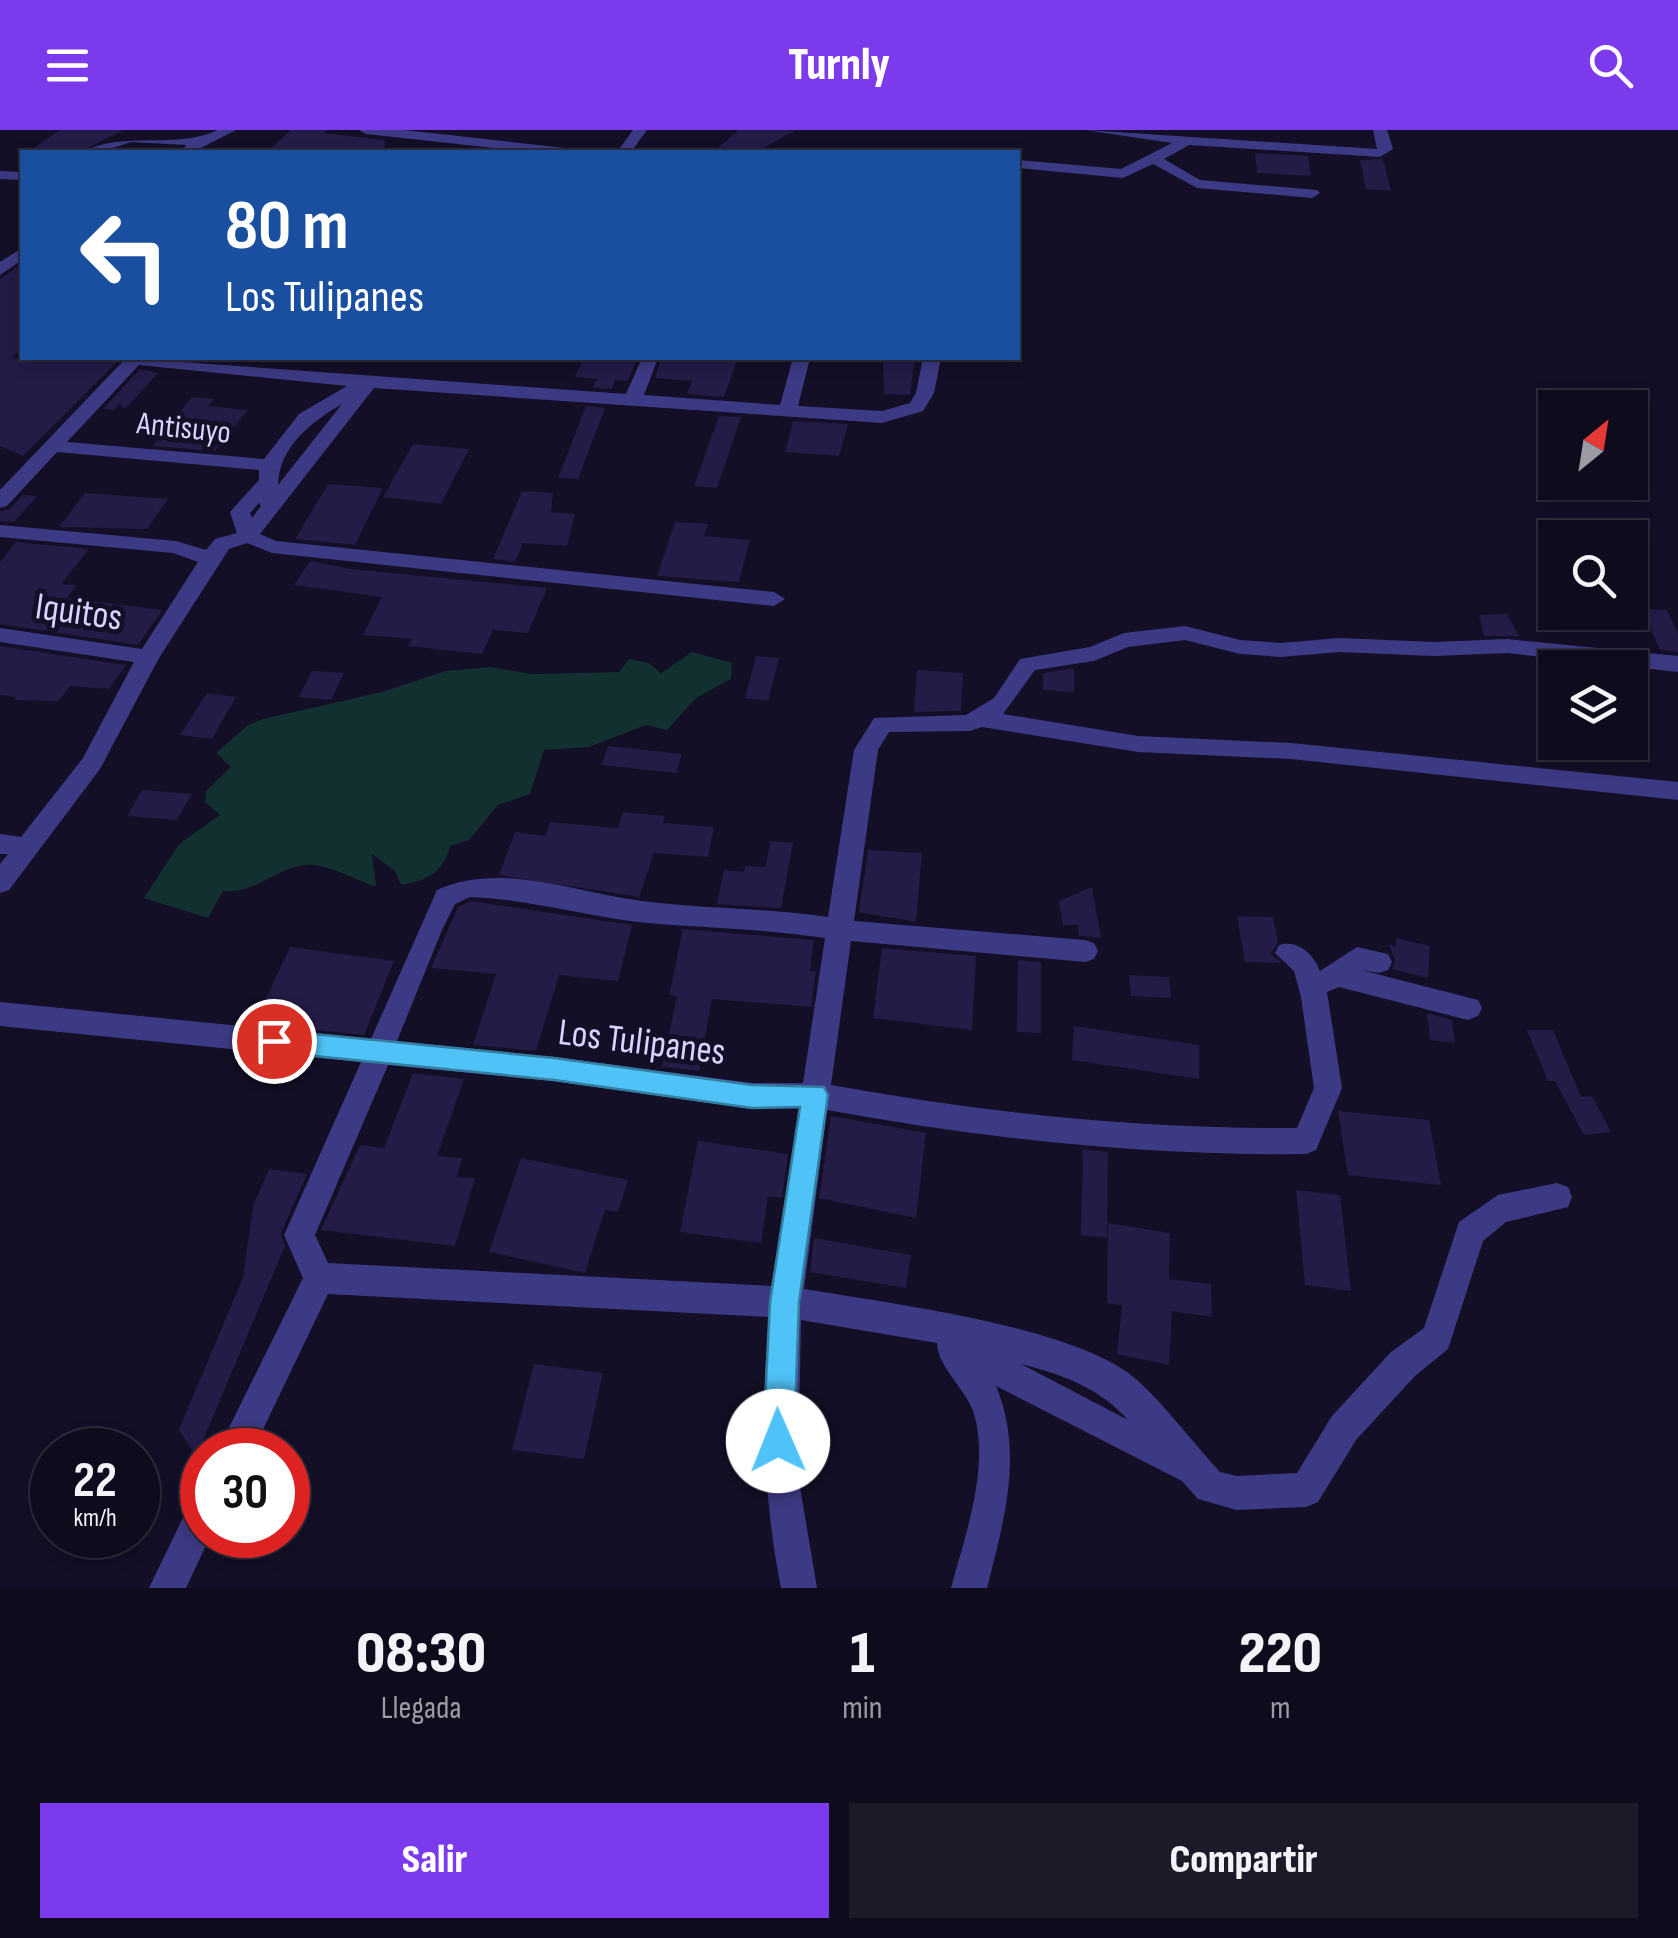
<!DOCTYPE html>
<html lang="es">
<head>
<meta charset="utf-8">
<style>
  :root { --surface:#0e0b1c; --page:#1c1929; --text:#f1f3f6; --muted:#9b9ba3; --line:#2e2b3b; --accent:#7c3aed }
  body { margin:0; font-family:"Sofia Sans Condensed",sans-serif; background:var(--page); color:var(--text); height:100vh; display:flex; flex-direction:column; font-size:38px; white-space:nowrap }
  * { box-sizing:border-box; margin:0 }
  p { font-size:32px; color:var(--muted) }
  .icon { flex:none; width:55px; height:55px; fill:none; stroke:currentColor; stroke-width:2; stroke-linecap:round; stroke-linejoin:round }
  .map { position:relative; height:1458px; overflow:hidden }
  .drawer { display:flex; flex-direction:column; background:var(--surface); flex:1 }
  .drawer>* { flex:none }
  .top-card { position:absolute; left:20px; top:20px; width:1000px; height:210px; border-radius:0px; box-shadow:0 5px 15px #0003,0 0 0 2px var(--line); background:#1a4fa0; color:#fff; overflow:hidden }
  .needle { width:65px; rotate:30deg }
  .controls { position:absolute; left:1538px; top:260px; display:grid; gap:20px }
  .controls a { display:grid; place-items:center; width:110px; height:110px; border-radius:0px; background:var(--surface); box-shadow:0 5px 15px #0003,0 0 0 2px var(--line); font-size:50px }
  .speed { position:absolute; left:30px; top:1298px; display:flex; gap:20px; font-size:50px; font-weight:700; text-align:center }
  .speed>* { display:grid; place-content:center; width:130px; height:130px; border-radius:50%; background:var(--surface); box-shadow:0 5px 15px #0003,0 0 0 2px var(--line); line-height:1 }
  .speed small { font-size:25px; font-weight:400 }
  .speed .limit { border:15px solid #d22; background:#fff; color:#111 }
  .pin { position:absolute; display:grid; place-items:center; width:85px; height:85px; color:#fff; margin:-42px; border:5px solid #fff; border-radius:50%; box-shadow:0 2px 10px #0007 }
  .me { position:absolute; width:110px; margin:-55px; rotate:359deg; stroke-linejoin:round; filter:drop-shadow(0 0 8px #0008) }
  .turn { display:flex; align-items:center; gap:35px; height:210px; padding:0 40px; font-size:45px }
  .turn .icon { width:130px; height:130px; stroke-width:2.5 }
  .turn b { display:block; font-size:70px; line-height:85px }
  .eta { display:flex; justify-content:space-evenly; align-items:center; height:170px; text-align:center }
  .eta b { font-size:60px; font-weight:800; line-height:70px }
  .action { display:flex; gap:20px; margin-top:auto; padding:20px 40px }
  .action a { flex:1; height:115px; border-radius:0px; background:var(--accent); color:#fff; font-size:40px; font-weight:800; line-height:115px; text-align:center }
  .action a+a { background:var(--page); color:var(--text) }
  header { display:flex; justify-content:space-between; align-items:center; height:130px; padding:0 40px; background:var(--accent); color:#fff; font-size:45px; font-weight:800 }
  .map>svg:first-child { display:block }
  .green { fill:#12302f }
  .building { fill:#241b47 }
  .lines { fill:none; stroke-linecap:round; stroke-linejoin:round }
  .minor { fill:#3d3a85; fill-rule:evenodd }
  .route { fill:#4fc3f7; stroke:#337fa1; stroke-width:2.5 }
  .labels { text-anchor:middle; stroke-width:10; stroke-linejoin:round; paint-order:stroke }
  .far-street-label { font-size:32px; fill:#d9d4ff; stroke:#130f26 }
  .street-label { font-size:38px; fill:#d9d4ff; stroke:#130f26 }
</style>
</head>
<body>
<header><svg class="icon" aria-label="menu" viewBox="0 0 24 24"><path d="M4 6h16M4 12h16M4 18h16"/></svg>Turnly<svg class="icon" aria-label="search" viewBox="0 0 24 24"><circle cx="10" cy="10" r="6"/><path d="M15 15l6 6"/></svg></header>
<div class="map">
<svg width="1678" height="1458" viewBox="0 0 1678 1458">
  <rect width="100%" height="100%" fill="#130f26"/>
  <path class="green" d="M692,522L732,533L731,549L696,568L667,600L646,595L589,617L544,620L530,664L498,675L469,710L450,716C443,744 427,750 401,755L395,741L372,724L376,757C357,750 335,738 315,735C282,731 258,765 223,761L208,788L144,768L179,714L220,685L205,672L206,661L231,637L216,623L248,595L263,589L382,562L446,541L490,537L533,544L619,542L629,529L649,533L661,543Z"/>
  <g class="building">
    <path d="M60,0H124L79,22H28Z"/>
    <path d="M291,0H327L323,3L385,10L384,22L270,19Z"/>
    <path d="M739,0H796L756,22H713Z"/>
    <path d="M1255,23L1308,26L1311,46L1257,43Z"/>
    <path d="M1383,29L1391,61L1366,59L1360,30Z"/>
    <path d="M22,134V217L12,228H121L23,326L0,316V149Z"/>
    <path d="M584,228H624L637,229L628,251L615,250L612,259L593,258L597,249L575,247Z"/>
    <path d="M661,228H730L737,231L724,267L687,264L692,251L655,248Z"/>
    <path d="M883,228H915L910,265L884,264Z"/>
    <path d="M140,239L158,243L125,279L119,274L114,280L103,279Z"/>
    <path d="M192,267L214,269L208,276L248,280L215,321L153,316Z"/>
    <path d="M586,276L605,278L578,349L558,348Z"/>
    <path d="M719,286L741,287L717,358L694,356Z"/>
    <path d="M793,291L848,294L839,326L785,322Z"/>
    <path d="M413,314L469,319L441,374L383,367Z"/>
    <path d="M328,354L383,358L355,415L295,409Z"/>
    <path d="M522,361L553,363L551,382L575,384L567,416L523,413L515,432L493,429Z"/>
    <path d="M85,363L168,369L147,399L59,397Z"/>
    <path d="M23,365L37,366L14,392L0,391V381L10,379Z"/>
    <path d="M675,392L708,394L704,406L750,410L739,452L657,446Z"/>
    <path d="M16,412L89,419L61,454L77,455L67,468L162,480L138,515L0,494V432Z"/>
    <path d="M310,431L351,439L547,458L528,503L493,500L482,524L408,516L412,509L363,505L382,467L294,455Z"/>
    <path d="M1642,479L1667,480L1678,504V522L1660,520Z"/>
    <path d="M1507,484L1519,506H1484L1479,485Z"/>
    <path d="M0,516L126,535L109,559L70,556L59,571L14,570L16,567L0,565Z"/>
    <path d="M756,526L779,528L768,571L745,568Z"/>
    <path d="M1074,538V562L1043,560V543Z"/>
    <path d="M917,540L963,543L961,581L914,582Z"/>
    <path d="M312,541L344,543L331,570L299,567Z"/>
    <path d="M207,563L236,567L212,609L180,605Z"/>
    <path d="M608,616L682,624L676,643L602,635Z"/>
    <path d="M142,660L192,664L177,690L127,686Z"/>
    <path d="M623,682L665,686L663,693L714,697L708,727L654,723L639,767L499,745L515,702L545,706L550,692L618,698Z"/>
    <path d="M771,711L793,713L781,778L717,774L724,740L744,742L746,736L765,737Z"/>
    <path d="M868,720L922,723L916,792L859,782Z"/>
    <path d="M1092,757L1101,808L1079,806L1078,795H1063L1059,771Z"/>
    <path d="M471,771L632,795L618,851L559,845L536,921L473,915L496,844L431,838L458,777Z"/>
    <path d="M1237,786L1273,787L1278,812L1271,824L1281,833L1245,832Z"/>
    <path d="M683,799L814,810L810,841H816L811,877L712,869L699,941L662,937L677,866L669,865Z"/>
    <path d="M1396,808L1430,816L1428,848L1392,839L1395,830L1389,815L1396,816Z"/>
    <path d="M290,817L394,831L364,905L254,894Z"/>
    <path d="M882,818L976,826L972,900L873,888Z"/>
    <path d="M1018,830L1041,832V903L1017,902Z"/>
    <path d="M1129,845L1169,847L1171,868L1131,866Z"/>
    <path d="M1427,883L1452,890L1455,913L1430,910Z"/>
    <path d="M1074,896L1199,915V949L1072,930Z"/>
    <path d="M1527,900H1553L1581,967L1592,966L1611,1002L1584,1005L1555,951H1548Z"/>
    <path d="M413,943L464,949L437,1026L462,1028L457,1047L475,1048L455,1116L321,1100L360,1015L384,1018Z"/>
    <path d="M1338,981L1429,990L1441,1055L1348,1045Z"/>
    <path d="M831,986L926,1003L916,1088L819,1068Z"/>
    <path d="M698,1011L788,1024L782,1068L768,1066L761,1113L680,1102Z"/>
    <path d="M1083,1019L1108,1022L1107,1108L1081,1105Z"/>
    <path d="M521,1028L628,1050L618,1082L605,1080L585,1143L489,1122Z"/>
    <path d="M269,1039L307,1044L281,1103L285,1116L196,1327L179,1299L243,1148L253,1076Z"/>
    <path d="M1296,1060L1340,1065L1351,1161L1305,1155Z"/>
    <path d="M1108,1093L1170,1103L1169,1149L1211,1154L1212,1187L1172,1181L1169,1235L1117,1224L1122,1175L1107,1173Z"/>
    <path d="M814,1108L911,1125L906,1158L810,1142Z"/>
    <path d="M534,1234L603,1243L584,1329L512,1320Z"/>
  </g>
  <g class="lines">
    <g class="minor">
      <path d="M218,0H236L193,22H182L186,15L131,12L100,22H83C124,0 176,20 218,0Z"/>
      <path d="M359,0H404L565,18L572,22H531L366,4Z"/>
      <path d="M633,0H647L631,22H617Z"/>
      <path d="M1085,0L1377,19L1373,0H1387L1393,19L1380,27L1189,15L1164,29L1200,50L1317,60L1320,63L1312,68L1197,58L1153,34L1123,48L1018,38V30L1121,39L1172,13Z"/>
      <path d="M861,18L868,22H846L848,19Z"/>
      <path d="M0,41L22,42V50L0,49Z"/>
      <path d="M22,118V130L0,145V132Z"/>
      <path d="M126,228L626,264L642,228H658L644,265L780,275L793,228H810L798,276L882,281L910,273L916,263L923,228H941L934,263L923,281L882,293L374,258L260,404L276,411L774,462L785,469L774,476L272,423L247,413L229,419L159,528L100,639L9,760L0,763V734L8,724H0V704L21,707L83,628L134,532L0,512V498L142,519L198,432L173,423L0,407V395L176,411L206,420L215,409L237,403L230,382L259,350V340L57,322L7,376L0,378V360ZM139,235L347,256L299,284L264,329L67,312ZM342,274L278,355C279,317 311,292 342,274ZM259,373L261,376L252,388L250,383Z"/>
      <path d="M1185,496L1240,510L1281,513L1339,508L1434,512L1507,509L1678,526V542L1507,523L1434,526L1339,522L1281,527L1240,524L1185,510L1128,517L1094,531L1035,540L1003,584L1138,606L1291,613L1678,652V670L1291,629L1138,622L982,597L970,601L889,602L878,620L854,791L1085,810L1094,813L1098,821L1094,829L1085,832L851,811L831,955C985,983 1140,999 1297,998L1314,958L1301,867L1294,841L1275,823L1279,815C1297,809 1314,824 1320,841L1357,817L1388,824L1392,832L1388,840L1379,843L1361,840L1478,870L1482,878L1478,886L1468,890L1339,857L1327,862L1342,958L1316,1020L1306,1024C1145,1026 986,1009 827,980L804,1159C886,1173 1077,1196 1137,1250C1167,1277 1192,1312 1220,1342L1237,1346L1297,1343L1332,1286L1391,1222L1424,1198L1459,1092L1498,1065L1557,1053L1568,1057L1572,1067L1568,1077L1506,1092L1483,1111L1448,1219L1415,1246L1356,1310L1318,1372L1306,1377L1237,1380L1198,1369L1182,1351L996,1256C1024,1323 1004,1391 987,1458H951C965,1406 991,1334 973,1281C965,1258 937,1236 937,1213L801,1190L798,1345L817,1458H781C763,1367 761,1279 769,1187L328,1164L253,1320H218L303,1148L284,1105L361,932L0,896V872L371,909L437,760C501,731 576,763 642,771C704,779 766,778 828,787L854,620L874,588L966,585L994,568L1020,529L1090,517L1124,503ZM470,767C530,769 588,787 647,793C707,798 766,799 825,808L803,953H752L554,927L397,911L442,800L455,774ZM388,935L554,951L752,979L799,978L773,1156L328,1133L315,1105ZM1021,1234C1061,1244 1100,1258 1128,1290Z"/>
      <path d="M202,1368V1405H211L186,1458H149L190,1373Z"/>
    </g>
  </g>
  <path class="route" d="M274,900L554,928L752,955L824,957L828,965L799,1172L794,1311L789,1322L778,1326L767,1322L763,1311L770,1172L800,977L752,978L554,950L274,922L261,911Z"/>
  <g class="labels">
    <g class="far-street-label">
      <text transform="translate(184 297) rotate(6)" y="11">Antisuyo</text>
    </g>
    <g class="street-label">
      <text transform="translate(79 481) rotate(8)" y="13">Iquitos</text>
      <text transform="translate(642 911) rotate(7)" y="13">Los Tulipanes</text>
    </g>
  </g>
</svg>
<div class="controls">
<a><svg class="needle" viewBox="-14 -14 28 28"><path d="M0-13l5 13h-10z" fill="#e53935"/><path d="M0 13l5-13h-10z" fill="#9b9ba3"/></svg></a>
<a><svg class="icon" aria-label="search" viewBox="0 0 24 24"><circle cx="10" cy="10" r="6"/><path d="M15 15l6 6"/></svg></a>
<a><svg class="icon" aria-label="layers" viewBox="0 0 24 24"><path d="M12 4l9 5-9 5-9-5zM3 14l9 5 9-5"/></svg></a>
</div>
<div class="speed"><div>22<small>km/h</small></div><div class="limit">30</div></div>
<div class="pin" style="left:274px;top:911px;background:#d93025"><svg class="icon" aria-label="arrive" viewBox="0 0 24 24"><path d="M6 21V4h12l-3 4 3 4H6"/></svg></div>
<svg class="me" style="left:778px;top:1311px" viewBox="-20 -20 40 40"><circle r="19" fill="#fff"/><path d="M0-13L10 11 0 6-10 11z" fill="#4fc3f7"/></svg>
<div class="top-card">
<div class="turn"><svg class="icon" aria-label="left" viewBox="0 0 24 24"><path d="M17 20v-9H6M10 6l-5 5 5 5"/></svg><div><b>80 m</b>Los Tulipanes</div></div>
</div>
</div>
<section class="drawer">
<div class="eta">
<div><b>08:30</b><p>Llegada</p></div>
<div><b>1</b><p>min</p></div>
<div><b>220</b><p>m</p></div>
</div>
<div class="action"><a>Salir</a><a>Compartir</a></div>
</section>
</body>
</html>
